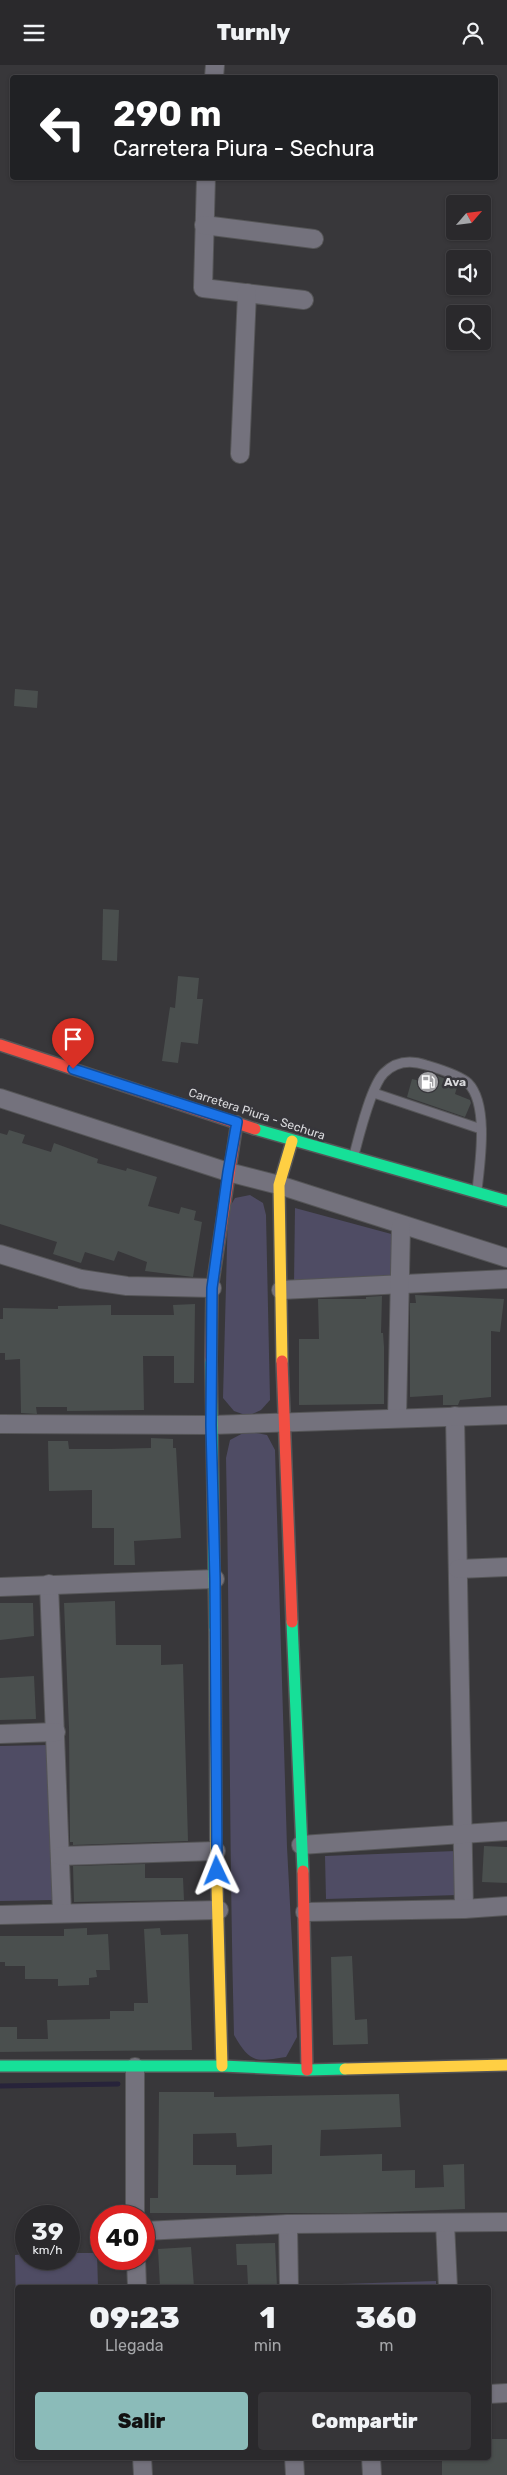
<!DOCTYPE html>
<html lang="es">
<head>
<meta charset="utf-8">
<style>
  :root { --surface:#2a292c; --page:#363538; --text:#f1f3f6; --muted:#a5a6a9; --line:#464548; --accent:#8bbbb9 }
  body { margin:0; font-family:Rubik,sans-serif; background:var(--page); color:var(--text); height:100vh; display:flex; flex-direction:column; font-size:19px; white-space:nowrap }
  * { box-sizing:border-box; margin:0 }
  p { font-size:16px; color:var(--muted) }
  .icon { flex:none; width:28px; height:28px; fill:none; stroke:currentColor; stroke-width:2; stroke-linecap:round; stroke-linejoin:round }
  .map { position:relative; flex:1; overflow:hidden }
  .panel { position:absolute; left:15px; top:2220px; width:476px; height:175px; display:flex; flex-direction:column; background:var(--surface); border-radius:5px; box-shadow:0 1px 4px #0004,0 0 0 1px var(--line) }
  .panel>* { flex:none }
  .hud { position:absolute; left:10px; top:10px; width:488px; height:105px; border-radius:5px; box-shadow:0 1px 4px #0004,0 0 0 1px var(--line); background:#202124; color:#fff; overflow:hidden }
  .needle { width:32px; rotate:62deg }
  .controls { position:absolute; left:446px; top:130px; display:grid; gap:10px }
  .controls a { display:grid; place-items:center; width:45px; height:45px; border-radius:5px; background:var(--surface); box-shadow:0 1px 4px #0004,0 0 0 1px var(--line); font-size:25px }
  .speed { position:absolute; left:15px; top:2140px; display:flex; gap:10px; font-size:25px; font-weight:700; text-align:center }
  .speed>* { display:grid; place-content:center; width:65px; height:65px; border-radius:50%; background:var(--surface); box-shadow:0 1px 4px #0004,0 0 0 1px var(--line); line-height:1 }
  .speed small { font-size:12px; font-weight:400 }
  .speed .limit { border:8px solid #d22; background:#fff; color:#111 }
  .pin { position:absolute; display:grid; place-items:center; width:42px; height:42px; color:#fff; margin:-51px -21px; border-radius:50% 50% 50% 0; rotate:-45deg; box-shadow:0 0 5px #0007 }
  .pin .icon { rotate:45deg }
  .me { position:absolute; width:55px; margin:-28px; rotate:358deg; stroke-linejoin:round; filter:drop-shadow(0 0 4px #0008) }
  .turn { display:flex; align-items:center; gap:18px; height:105px; padding:0 20px; font-size:22px }
  .turn .icon { width:65px; height:65px; stroke-width:2.5 }
  .turn b { display:block; font-size:35px; line-height:42px }
  .eta { display:flex; justify-content:space-evenly; align-items:center; height:85px; text-align:center }
  .eta b { font-size:30px; font-weight:800; line-height:35px }
  .action { display:flex; gap:10px; margin-top:auto; padding:10px 20px }
  .action a { flex:1; height:58px; border-radius:5px; background:var(--accent); color:#111; font-size:20px; font-weight:800; line-height:58px; text-align:center }
  .action a+a { background:var(--page); color:var(--text) }
  header { display:flex; justify-content:space-between; align-items:center; height:65px; padding:0 20px; background:var(--surface); font-size:22px; font-weight:800 }
  .map>svg:first-child { display:block }
  .green { fill:#4f4c64 }
  .lines { fill:none; stroke-linecap:round; stroke-linejoin:round }
  .stream { stroke:#27233a; stroke-width:5 }
  .building { fill:#4a4f4e; fill-rule:evenodd }
  .lane-casing { stroke:#555557; stroke-width:11 }
  .street-casing { stroke:#555557; stroke-width:20 }
  .fast-casing { stroke:#555557; stroke-width:14 }
  .slow-casing { stroke:#555557; stroke-width:14 }
  .jam-casing { stroke:#555557; stroke-width:14 }
  .lane { stroke:#74727d; stroke-width:9 }
  .street { stroke:#74727d; stroke-width:18 }
  .fast { stroke:#16e098; stroke-width:11 }
  .slow { stroke:#ffcf43; stroke-width:11 }
  .jam { stroke:#f24e42; stroke-width:11 }
  .route-casing { stroke:#114b97; stroke-width:12 }
  .route { stroke:#1a73e8; stroke-width:9 }
  .labels { text-anchor:middle; stroke-width:5; stroke-linejoin:round; paint-order:stroke }
  .poi-label { font-size:12px; font-weight:bold; fill:#dadadd; stroke:#37363b; text-anchor:start }
  .street-label { font-size:12px; fill:#dadadd; stroke:#37363b }
</style>
</head>
<body>
<header><svg class="icon" aria-label="menu" viewBox="0 0 24 24"><path d="M4 6h16M4 12h16M4 18h16"/></svg>Turnly<svg class="icon" aria-label="person" viewBox="0 0 24 24"><circle cx="12" cy="8" r="4"/><path d="M4 21q1-7 8-7t8 7"/></svg></header>
<div class="map">
<svg width="507" height="2410" viewBox="0 0 507 2410">
  <rect width="100%" height="100%" fill="#38373a"/>
  <g class="green">
    <path d="M250,1130L263,1138L266,1150L270,1335L261,1345L248,1351L234,1346L223,1333L228,1145L235,1133Z"/>
    <path d="M295,1143L395,1170L393,1215L294,1220Z"/>
    <path d="M247,1366L267,1370L275,1385L287,1782L297,1972L286,1992C255,1997 250,1998 234,1970C229,1778 230,1586 226,1393L230,1375Z"/>
    <path d="M48,1680L53,1835L0,1836V1681Z"/>
    <path d="M456,1786L458,1830L326,1834L325,1791Z"/>
    <path d="M69,2188H97L98,2222H18L16,2244L15,2190L26,2189V2194H69Z"/>
    <path d="M436,2216V2222H309V2220Z"/>
  </g>
  <g class="lines">
    <path class="stream" d="M0,2021L118,2019"/>
  </g>
  <g class="building">
    <path d="M15,624L38,626L37,643L14,641Z"/>
    <path d="M103,844L119,845L117,896L102,895Z"/>
    <path d="M178,911L199,913L197,934H203L198,979L181,977L178,998L162,996L170,942L175,943Z"/>
    <path d="M433,1009L458,1019L455,1029L470,1035L471,1038L465,1052L407,1032L412,1014L430,1018Z"/>
    <path d="M9,1065L25,1070L22,1078L51,1087L54,1078L98,1094L97,1098L126,1106L127,1103L157,1112L148,1141L179,1149L181,1142L196,1146L194,1155L202,1157L193,1212L145,1206L147,1197L118,1186L114,1196L85,1187L81,1198L53,1189L57,1177L0,1159V1068L7,1070Z"/>
    <path d="M415,1230L504,1234L500,1267L491,1266V1332L460,1335L458,1340H443V1330L410,1332V1238H416Z"/>
    <path d="M382,1231L381,1268H383L384,1282V1339L299,1340V1274H319L318,1234H366V1232Z"/>
    <path d="M195,1239L194,1318H174V1291H143L144,1345L67,1346V1342H36L37,1349L21,1348L20,1294L5,1295V1288H0V1254H3V1243L58,1244V1241L111,1240V1250H174L173,1240Z"/>
    <path d="M151,1373L173,1374V1383H176L181,1473L134,1476L135,1500H114V1463H92V1425L49,1426L48,1376H68L69,1384H109L151,1383Z"/>
    <path d="M115,1536L116,1580H161V1600L183,1599L188,1776L73,1780V1777H70L69,1663L64,1538Z"/>
    <path d="M0,1538H33L34,1571L0,1575Z"/>
    <path d="M34,1611L36,1654L0,1655V1613Z"/>
    <path d="M484,1781L507,1782V1818L482,1817Z"/>
    <path d="M145,1799V1813H183L184,1835L74,1837L73,1801Z"/>
    <path d="M87,1863V1870L108,1869L110,1905H96L97,1912L89,1913V1920L58,1921V1914H25V1901H5V1897H0V1871H64V1864Z"/>
    <path d="M160,1863L161,1870L188,1869L192,1985L0,1987V1962H17V1974H48L47,1955L110,1954V1946H134V1938H148L144,1864Z"/>
    <path d="M352,1891L355,1955L367,1954L368,1979L333,1980L331,1892Z"/>
    <path d="M159,2027H214V2032L399,2029L401,2062L321,2065L320,2091L382,2089V2106L415,2105V2123L444,2122L443,2100L464,2099L465,2144L360,2148H150V2133H158ZM236,2068L237,2082L272,2080V2109L236,2110V2100H193V2069Z"/>
    <path d="M275,2178L277,2222H252V2220H248L247,2200H237L236,2179Z"/>
    <path d="M191,2182L194,2222H160L158,2184Z"/>
    <path d="M489,2374H507V2410H442V2392H489Z"/>
  </g>
  <g class="lines">
    <g class="lane-casing">
      <g id="lane">
        <path d="M374,1028L481,1064"/>
        <path d="M354,1090C359,1071 371,1021 384,1008C396,996 411,995 426,1000C436,1003 460,1010 468,1018C489,1039 480,1098 477,1125"/>
      </g>
    </g>
    <g class="street-casing">
      <g id="street">
        <path d="M214,12L215,0"/>
        <path d="M206,112L203,223L304,235"/>
        <path d="M204,160L314,174"/>
        <path d="M240,389L247,228"/>
        <path d="M0,1033L228,1107L279,1120L507,1193"/>
        <path d="M0,1189L81,1214L127,1221L212,1223"/>
        <path d="M281,1225L507,1214"/>
        <path d="M455,1351L464,1844"/>
        <path d="M397,1353L401,1161"/>
        <path d="M0,1359L211,1360L507,1350"/>
        <path d="M458,1504L507,1502"/>
        <path d="M49,1519L62,1847"/>
        <path d="M0,1522L215,1514"/>
        <path d="M0,1669L56,1667"/>
        <path d="M301,1780L507,1766"/>
        <path d="M60,1791L216,1786"/>
        <path d="M305,1847L464,1844L507,1841"/>
        <path d="M0,1850L219,1845"/>
        <path d="M135,2002V2151"/>
        <path d="M445,2158L448,2222"/>
        <path d="M288,2159L289,2222"/>
        <path d="M144,2166L288,2159L507,2157"/>
        <path d="M136,2194L137,2222"/>
        <path d="M489,2329L507,2328"/>
        <path d="M142,2392L143,2410"/>
        <path d="M294,2392L295,2410"/>
        <path d="M371,2392L372,2410"/>
      </g>
    </g>
    <g class="fast-casing">
      <g id="fast">
        <path d="M255,1064L507,1136"/>
        <path d="M211,1295L215,1565"/>
        <path d="M292,1557L303,1806"/>
        <path d="M0,2001H222L307,2005L345,2004"/>
      </g>
    </g>
    <g class="slow-casing">
      <g id="slow">
        <path d="M282,1296L279,1120L292,1076"/>
        <path d="M215,1565L216,1786L222,2001"/>
        <path d="M345,2004L507,2000"/>
      </g>
    </g>
    <g class="jam-casing">
      <g id="jam">
        <path d="M0,980L255,1064"/>
        <path d="M211,1295L212,1223L237,1057"/>
        <path d="M282,1296L292,1557"/>
        <path d="M303,1806L307,2005"/>
      </g>
    </g>
    <use href="#lane" class="lane"/>
    <use href="#street" class="street"/>
    <use href="#fast" class="fast"/>
    <use href="#slow" class="slow"/>
    <use href="#jam" class="jam"/>
  </g>
  <g class="lines">
    <g class="route-casing">
      <path id="route" d="M73,1004L237,1057L228,1107L212,1223L211,1360L215,1514L217,1806"/>
    </g>
    <use href="#route" class="route"/>
  </g>
  <defs>
    <g id="fuel-disc" transform="scale(1.125)"><circle r="9.5" fill="#a1a1a4" stroke="#37363b"/><path d="M-5.5-6h7V0h2V4h1.3V-2.5L3-4.5l.8-.8L6-3V5H2.5V1h-1V6h-7ZM-4.2-4.7v3.2H.2V-4.7Z" fill="#fff"/></g>
  </defs>
  <g fill-rule="evenodd">
    <use href="#fuel-disc" x="428" y="1017"/>
  </g>
  <g class="labels">
    <g class="poi-label">
      <text x="444" y="1021">Ava</text>
    </g>
    <g class="street-label">
      <text transform="translate(257 1049) rotate(18)" y="4">Carretera Piura - Sechura</text>
    </g>
  </g>
</svg>
<div class="controls">
<a><svg class="needle" viewBox="-14 -14 28 28"><path d="M0-13l5 13h-10z" fill="#e53935"/><path d="M0 13l5-13h-10z" fill="#a5a6a9"/></svg></a>
<a><svg class="icon" aria-label="sound" viewBox="0 0 24 24"><path d="M4 9h4l5-4v14l-5-4H4zM17 9q2 3 0 6"/></svg></a>
<a><svg class="icon" aria-label="search" viewBox="0 0 24 24"><circle cx="10" cy="10" r="6"/><path d="M15 15l6 6"/></svg></a>
</div>
<div class="speed"><div>39<small>km/h</small></div><div class="limit">40</div></div>
<div class="pin" style="left:73px;top:1004px;background:#d93025"><svg class="icon" aria-label="arrive" viewBox="0 0 24 24"><path d="M6 21V4h12l-3 4 3 4H6"/></svg></div>
<svg class="me" style="left:217px;top:1806px" viewBox="-20 -20 40 40"><path d="M0-17L14 15 0 8-14 15z" fill="#1a73e8" stroke="#fff" stroke-width="4"/></svg>
<div class="hud">
<div class="turn"><svg class="icon" aria-label="left" viewBox="0 0 24 24"><path d="M17 20v-9H6M10 6l-5 5 5 5"/></svg><div><b>290 m</b>Carretera Piura - Sechura</div></div>
</div>
<section class="panel">
<div class="eta">
<div><b>09:23</b><p>Llegada</p></div>
<div><b>1</b><p>min</p></div>
<div><b>360</b><p>m</p></div>
</div>
<div class="action"><a>Salir</a><a>Compartir</a></div>
</section>
</div>
</body>
</html>
